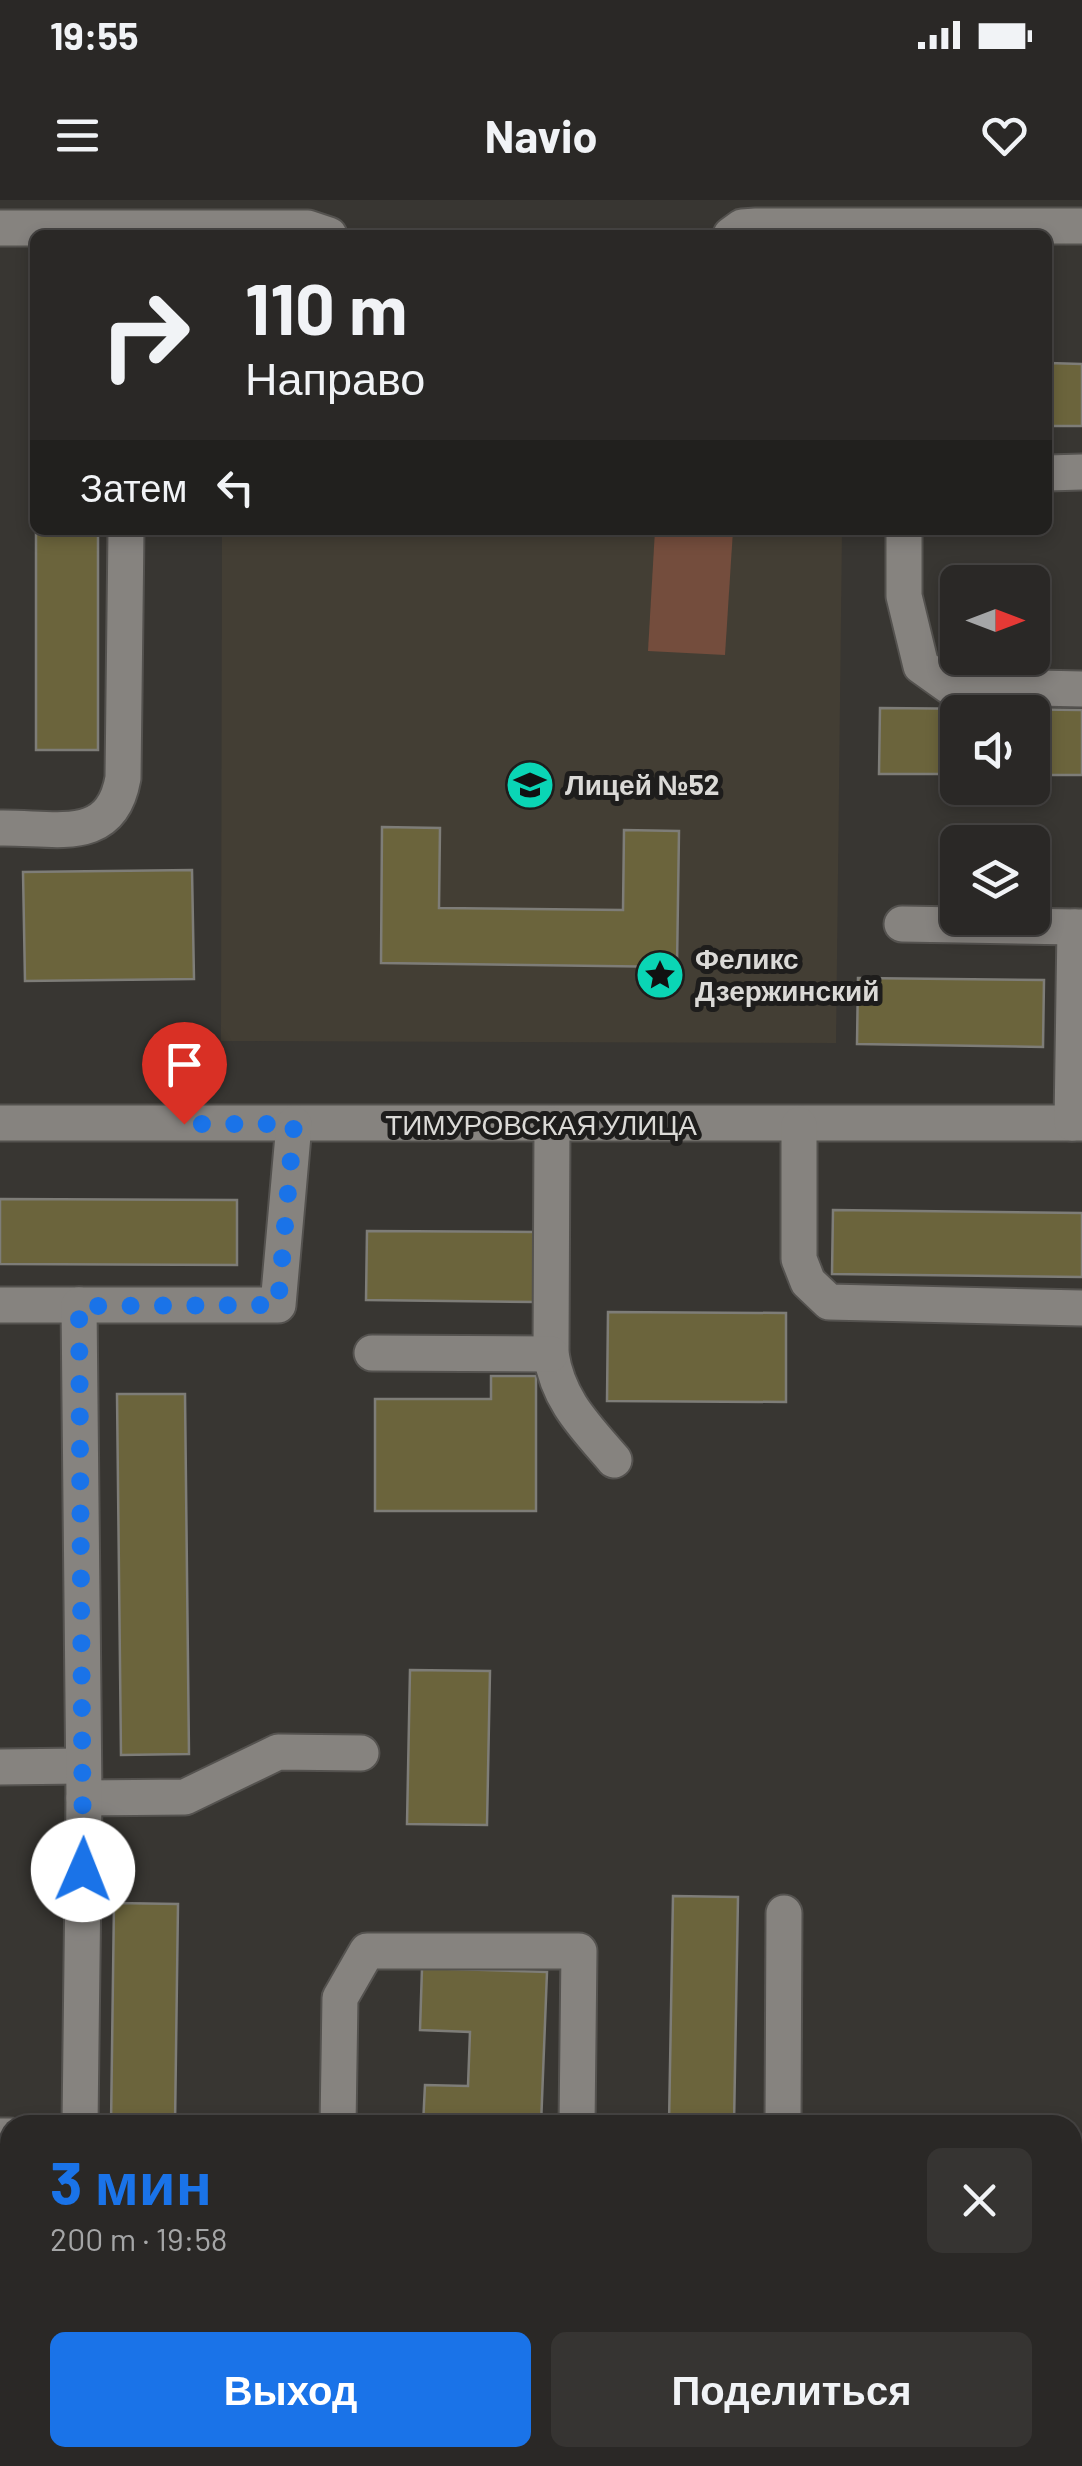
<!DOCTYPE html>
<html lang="ru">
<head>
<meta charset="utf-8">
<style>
  :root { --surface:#2a2826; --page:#363432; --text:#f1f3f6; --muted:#a5a6a7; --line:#464443; --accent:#1a73e8 }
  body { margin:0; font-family:Barlow,sans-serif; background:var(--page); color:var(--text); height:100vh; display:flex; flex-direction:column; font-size:38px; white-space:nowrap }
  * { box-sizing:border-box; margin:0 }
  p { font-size:32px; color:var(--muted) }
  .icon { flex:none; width:55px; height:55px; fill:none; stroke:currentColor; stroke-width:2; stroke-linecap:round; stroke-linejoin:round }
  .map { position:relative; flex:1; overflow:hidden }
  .drawer { position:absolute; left:0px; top:1915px; width:1082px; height:352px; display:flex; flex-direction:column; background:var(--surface); border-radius:30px 30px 0 0; box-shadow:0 5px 15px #0003,0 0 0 2px var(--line) }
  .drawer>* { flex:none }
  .banner { position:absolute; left:30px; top:30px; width:1022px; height:305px; border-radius:15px; box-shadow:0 5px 15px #0003,0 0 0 2px var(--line); background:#2a2826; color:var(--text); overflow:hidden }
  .needle { width:65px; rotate:90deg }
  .buttons { position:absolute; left:940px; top:365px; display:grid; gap:20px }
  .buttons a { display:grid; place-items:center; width:110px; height:110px; border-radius:15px; background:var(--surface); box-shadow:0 5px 15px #0003,0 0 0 2px var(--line); font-size:50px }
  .pin { position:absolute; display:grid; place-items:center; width:85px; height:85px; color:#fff; margin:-102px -42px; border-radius:50% 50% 50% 0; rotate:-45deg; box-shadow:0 0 10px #0007 }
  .pin .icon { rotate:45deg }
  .me { position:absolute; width:110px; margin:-55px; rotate:1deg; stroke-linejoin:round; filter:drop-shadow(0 0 8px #0008) }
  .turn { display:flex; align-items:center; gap:35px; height:210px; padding:0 50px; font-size:45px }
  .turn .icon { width:130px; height:130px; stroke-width:2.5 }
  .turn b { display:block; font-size:70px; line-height:85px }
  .then { display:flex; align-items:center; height:95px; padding:0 50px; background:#0003; gap:20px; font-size:38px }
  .round { display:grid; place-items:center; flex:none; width:105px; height:105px; border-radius:15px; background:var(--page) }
  .overview { display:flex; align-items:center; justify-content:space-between; height:170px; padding:0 50px }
  h1 { font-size:60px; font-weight:700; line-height:75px; color:var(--accent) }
  .cta { display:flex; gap:20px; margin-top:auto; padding:20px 50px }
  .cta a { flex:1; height:115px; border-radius:15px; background:var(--accent); color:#fff; font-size:40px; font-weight:700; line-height:115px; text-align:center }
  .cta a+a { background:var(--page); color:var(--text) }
  .status { display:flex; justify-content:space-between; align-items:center; height:70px; padding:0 50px; background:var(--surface); direction:ltr }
  .status svg { height:28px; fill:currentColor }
  header { display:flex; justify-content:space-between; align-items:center; height:130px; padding:0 50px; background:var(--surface); font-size:45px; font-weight:700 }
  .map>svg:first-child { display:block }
  .built { fill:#433e34 }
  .green { fill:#744d3d }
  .building { fill:#6b643c; stroke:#7e7d78; stroke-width:2.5 }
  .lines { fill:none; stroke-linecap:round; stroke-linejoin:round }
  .minor-casing { stroke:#54524f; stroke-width:39 }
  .minor { stroke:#86837f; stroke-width:35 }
  .route { stroke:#1a73e8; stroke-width:18; stroke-dasharray:0 32.4 }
  .labels { text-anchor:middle; stroke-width:10; stroke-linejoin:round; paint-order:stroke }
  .poi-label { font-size:28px; font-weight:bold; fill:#dbdad7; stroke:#1e1d1c; text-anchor:start }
  .street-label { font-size:28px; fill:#dbdad7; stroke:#1e1d1c }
</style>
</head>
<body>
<div class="status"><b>19:55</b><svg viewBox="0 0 49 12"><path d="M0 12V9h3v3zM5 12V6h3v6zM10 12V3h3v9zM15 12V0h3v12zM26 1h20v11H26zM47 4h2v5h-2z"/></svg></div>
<header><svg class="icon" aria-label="menu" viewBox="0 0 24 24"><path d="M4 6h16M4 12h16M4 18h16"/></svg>Navio<svg class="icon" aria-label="heart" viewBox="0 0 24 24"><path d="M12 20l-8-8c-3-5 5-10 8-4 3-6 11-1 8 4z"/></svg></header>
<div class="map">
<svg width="1082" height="2266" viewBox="0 0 1082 2266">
  <rect width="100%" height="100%" fill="#383632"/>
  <g class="built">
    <path d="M222,330H842L836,843L221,841Z"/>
    <path d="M1073,2250L1082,2251V2266H796V2258H1072Z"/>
  </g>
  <path class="green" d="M655,330H733L725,455L648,451Z"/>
  <g class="building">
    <path d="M1048,163L1082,164V226H1048Z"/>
    <rect x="36" y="330" width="62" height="220"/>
    <path d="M880,508L1082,510V575H1032V512H958V574H879Z"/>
    <path d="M382,627L440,628L439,708L623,710L624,630L679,631L677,767L381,763Z"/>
    <path d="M192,670L194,779L25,781L23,672Z"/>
    <path d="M858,778L1044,780L1043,847L857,844Z"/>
    <path d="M0,999L237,1000V1065L0,1064Z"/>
    <path d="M833,1010L1082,1013V1077L832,1074Z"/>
    <path d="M367,1031L537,1032L536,1102L366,1100Z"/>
    <path d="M608,1112L786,1113V1202L607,1201Z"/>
    <path d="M491,1176H536V1311H375V1199H491Z"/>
    <path d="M117,1194H185L189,1554L121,1555Z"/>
    <path d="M410,1470L490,1471L487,1625L407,1624Z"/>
    <path d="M673,1696L738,1697L734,1925H669Z"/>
    <path d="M114,1703L178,1704L175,1925H111Z"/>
    <path d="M422,1768L547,1772L541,1925H423L425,1885L468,1886L470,1832L420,1830Z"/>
    <rect x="0" y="1991" width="10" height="65"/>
    <rect x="1072" y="1999" width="10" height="64"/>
    <path d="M0,2240H10V2258H200V2266H0Z"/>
    <rect x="522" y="2258" width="166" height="8"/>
    <rect x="722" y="2260" width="74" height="6"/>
  </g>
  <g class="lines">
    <g class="minor-casing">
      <g id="minor">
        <path d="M0,28H308L329,35"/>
        <path d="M731,35L742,27L756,26H1082"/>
        <path d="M1048,273L1082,272"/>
        <path d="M904,330V396L921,466L949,486L1082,489"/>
        <path d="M0,628C56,627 111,646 123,578L126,330"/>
        <path d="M902,724L1075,727"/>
        <path d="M0,923H1082"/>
        <path d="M1072,923L1075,727H1082"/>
        <path d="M552,925L551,1154C558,1200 584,1225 614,1260"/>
        <path d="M799,925V1059L808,1082L829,1102L1082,1108"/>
        <path d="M0,1105H79"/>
        <path d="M372,1153L551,1154"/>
        <path d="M0,1567L81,1566"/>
        <path d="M84,1598L185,1597L278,1552L361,1553"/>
        <path d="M80,1925L84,1598L79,1105H278L294,924"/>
        <path d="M338,1925L340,1798L367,1751H579L577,1925"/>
        <path d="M783,1925L784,1713"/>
        <path d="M0,1936H10"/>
        <path d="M1072,1953H1082"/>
        <path d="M0,2135H10"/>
        <path d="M1072,2142H1082"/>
        <path d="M283,2258L284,2266"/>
        <path d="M394,2266V2258"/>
      </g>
    </g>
    <use href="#minor" class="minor"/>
  </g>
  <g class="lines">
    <path class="route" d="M83,1670L79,1106L278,1105L294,924H184"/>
  </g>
  <defs>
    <g id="school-disc" transform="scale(2.5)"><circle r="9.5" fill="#0ad5b5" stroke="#1e1d1c"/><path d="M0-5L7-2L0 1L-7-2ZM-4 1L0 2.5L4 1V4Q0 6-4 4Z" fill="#111"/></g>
    <g id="sight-disc" transform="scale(2.5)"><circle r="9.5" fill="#0ad5b5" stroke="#1e1d1c"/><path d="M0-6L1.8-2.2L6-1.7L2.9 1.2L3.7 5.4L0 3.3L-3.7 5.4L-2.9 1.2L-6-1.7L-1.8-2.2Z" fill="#111"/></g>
  </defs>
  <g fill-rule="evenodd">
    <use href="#school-disc" x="530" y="585"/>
    <use href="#sight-disc" x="660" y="775"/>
  </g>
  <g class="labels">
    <g class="poi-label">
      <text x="565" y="595">Лицей №52</text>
      <text x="695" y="769">Феликс<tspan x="695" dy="32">Дзержинский</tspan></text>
    </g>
    <g class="street-label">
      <text x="541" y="935">ТИМУРОВСКАЯ УЛИЦА</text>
    </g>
  </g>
</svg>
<div class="buttons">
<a><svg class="needle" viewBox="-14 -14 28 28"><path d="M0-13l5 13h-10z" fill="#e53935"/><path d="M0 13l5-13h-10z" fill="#a5a6a7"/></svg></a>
<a><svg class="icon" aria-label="sound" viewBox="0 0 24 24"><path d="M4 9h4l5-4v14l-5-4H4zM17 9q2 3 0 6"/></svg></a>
<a><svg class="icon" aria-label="layers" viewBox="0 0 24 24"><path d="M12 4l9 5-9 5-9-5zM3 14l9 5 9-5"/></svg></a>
</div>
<div class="pin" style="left:184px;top:924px;background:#d93025"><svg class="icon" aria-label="arrive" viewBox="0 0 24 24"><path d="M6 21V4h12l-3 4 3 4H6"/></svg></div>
<svg class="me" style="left:83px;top:1670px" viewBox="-20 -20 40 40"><circle r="19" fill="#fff"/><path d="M0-13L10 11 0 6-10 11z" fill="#1a73e8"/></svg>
<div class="banner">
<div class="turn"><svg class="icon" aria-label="right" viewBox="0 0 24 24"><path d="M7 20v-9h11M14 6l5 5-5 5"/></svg><div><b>110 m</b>Направо</div></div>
<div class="then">Затем<svg class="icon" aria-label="left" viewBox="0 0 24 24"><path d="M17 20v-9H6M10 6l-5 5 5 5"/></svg></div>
</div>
<section class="drawer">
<div class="overview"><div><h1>3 мин</h1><p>200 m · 19:58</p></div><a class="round"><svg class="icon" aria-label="close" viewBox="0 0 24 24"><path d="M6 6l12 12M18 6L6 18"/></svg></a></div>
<div class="cta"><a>Выход</a><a>Поделиться</a></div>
</section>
</div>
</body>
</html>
